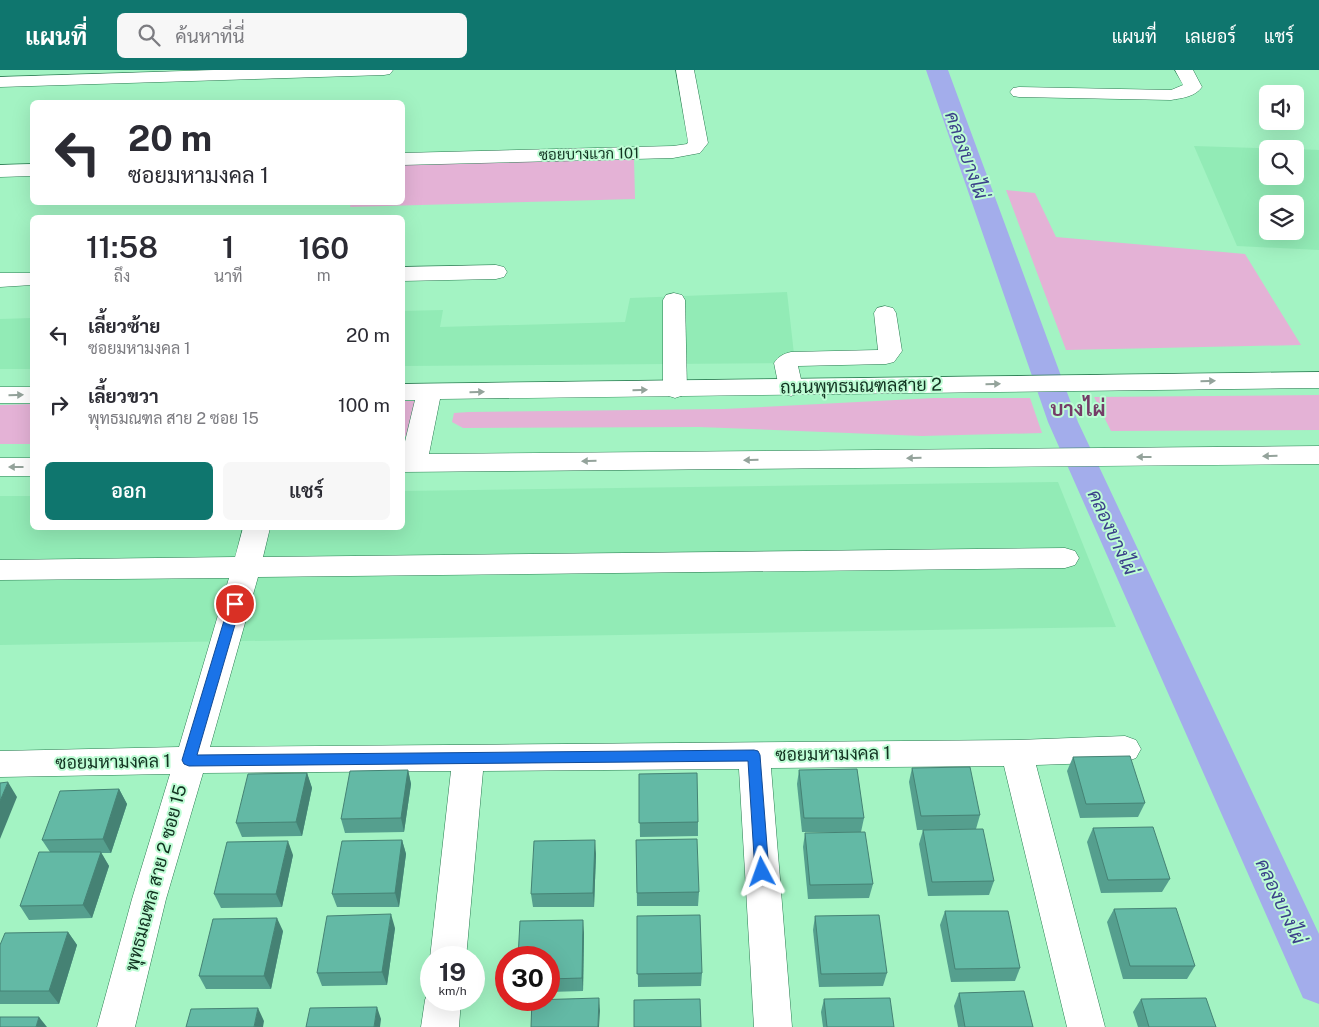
<!DOCTYPE html>
<html lang="th">
<head>
<meta charset="utf-8">
<style>
  :root { --surface:#fff; --page:#f7f7f7; --text:#2b2b33; --muted:#7c7c81; --accent:#0f766e }
  body { margin:0; font-family:"Public Sans",Sarabun,sans-serif; background:var(--page); color:var(--text); height:100vh; display:flex; flex-direction:column; font-size:19px; white-space:nowrap }
  * { box-sizing:border-box; margin:0 }
  p { font-size:16px; color:var(--muted) }
  .icon { flex:none; width:28px; height:28px; fill:none; stroke:currentColor; stroke-width:2; stroke-linecap:round; stroke-linejoin:round }
  .map { position:relative; flex:1; overflow:hidden }
  .sheet { position:absolute; left:30px; top:145px; width:375px; height:315px; display:flex; flex-direction:column; background:var(--surface); border-radius:8px; box-shadow:0 5px 20px #0002 }
  .sheet>* { flex:none }
  .banner { position:absolute; left:30px; top:30px; width:375px; height:105px; border-radius:8px; box-shadow:0 5px 20px #0002; background:#fff; color:var(--text); overflow:hidden }
  .fabs { position:absolute; left:1259px; top:15px; display:grid; gap:10px }
  .fabs a { display:grid; place-items:center; width:45px; height:45px; border-radius:8px; background:var(--surface); box-shadow:0 5px 20px #0002; font-size:25px }
  .speed { position:absolute; left:420px; top:876px; display:flex; gap:10px; font-size:25px; font-weight:700; text-align:center }
  .speed>* { display:grid; place-content:center; width:65px; height:65px; border-radius:50%; background:var(--surface); box-shadow:0 5px 20px #0002; line-height:1 }
  .speed small { font-size:12px; font-weight:400 }
  .speed .limit { border:8px solid #d22; background:#fff; color:#111 }
  .pin { position:absolute; display:grid; place-items:center; width:42px; height:42px; color:#fff; margin:-21px; border:2px solid #fff; border-radius:50%; box-shadow:0 1px 5px #0007 }
  .me { position:absolute; width:55px; margin:-28px; rotate:356deg; stroke-linejoin:round; filter:drop-shadow(0 0 4px #0008) }
  .turn { display:flex; align-items:center; gap:18px; height:105px; padding:0 15px; font-size:22px }
  .turn .icon { width:65px; height:65px; stroke-width:2.5 }
  .turn b { display:block; font-size:35px; line-height:42px }
  .eta { display:flex; justify-content:space-evenly; align-items:center; height:85px; text-align:center }
  .eta b { font-size:30px; font-weight:600; line-height:35px }
  .button { display:flex; gap:10px; margin-top:auto; padding:10px 15px }
  .button a { flex:1; height:58px; border-radius:8px; background:var(--accent); color:#fff; font-size:20px; font-weight:600; line-height:58px; text-align:center }
  .button a+a { background:var(--page); color:var(--text) }
  ul { padding:0; list-style:none }
  li { display:flex; align-items:center; gap:15px; height:70px; padding:0 15px }
  li div { flex:1 }
  li b { display:block; font-size:19px }
  li em { font-style:normal }
  header { display:flex; align-items:center; gap:30px; box-sizing:border-box; height:70px; padding:0 25px; background:var(--accent); color:#fff }
  header strong { font-size:24px }
  nav { display:flex; gap:28px; margin-inline-start:auto; font-size:18px }
  .search { width:350px; height:45px; background:var(--page); display:flex; align-items:center; gap:12px; box-sizing:border-box; padding:0 18px; border-radius:8px; color:var(--muted); font-size:19px }
  .map>svg:first-child { display:block }
  .built { fill:#92ebb6; fill-rule:evenodd }
  .green { fill:#e4b2d6 }
  .lines { fill:none; stroke-linecap:round; stroke-linejoin:round }
  .canal { fill:#a3adeb; fill-rule:evenodd }
  .minor-casing { stroke:#2b7c52; stroke-width:1 }
  .major-casing { stroke:#2b7c52; stroke-width:1 }
  .minor { fill:#fff; fill-rule:evenodd }
  .major { fill:#fff; fill-rule:evenodd }
  .wall { fill:#559f8e }
  .shaded-wall { fill:#458274 }
  .building { fill:#63b9a5; stroke:#458274 }
  .oneway { fill:#94a39b }
  .route { fill:#1a73e8; stroke:#114b97 }
  .labels { text-anchor:middle; stroke-width:4; stroke-linejoin:round; paint-order:stroke }
  .far-street-label { font-size:15px; fill:#123321; stroke:#befdd5 }
  .street-label { font-size:18px; fill:#123321; stroke:#befdd5 }
  .water-label { font-size:19px; font-style:italic; fill:#3c418a; stroke:#befdd5 }
  .quarter-label { font-size:20px; font-weight:bold; fill:#753b67; stroke:#befdd5 }
</style>
</head>
<body>
<header>
<strong>แผนที่</strong>
<div class="search"><svg class="icon" aria-label="search" viewBox="0 0 24 24"><circle cx="10" cy="10" r="6"/><path d="M15 15l6 6"/></svg>ค้นหาที่นี่</div>
<nav><a>แผนที่</a><a>เลเยอร์</a><a>แชร์</a></nav>
</header>
<div class="map">
<svg width="1319" height="957" viewBox="0 0 1319 957">
  <rect width="100%" height="100%" fill="#a3f3c3"/>
  <g class="built">
    <path d="M1194,76L1285,79H1268V106H1295V79L1319,80V180L1237,176ZM1268,134H1295V161H1268Z"/>
    <path d="M787,222L795,293L403,296L402,241L443,240L440,257L625,252L630,228Z"/>
    <path d="M32,248V299H0V249Z"/>
    <path d="M1058,412L1116,557L0,575V426H32V458H402L403,421Z"/>
  </g>
  <g class="green">
    <path d="M634,88L635,129L350,137L351,133L402,132L403,94Z"/>
    <path d="M1006,120L1035,123L1056,167L1245,184L1301,275L1066,280Z"/>
    <path d="M1319,325V360L1111,361L1094,327Z"/>
    <path d="M934,328H1030L1042,363L922,366L699,357L463,358L452,352L454,343L469,342L724,339Z"/>
    <path d="M403,331H417L409,362L403,369Z"/>
    <path d="M32,334V374H0V335Z"/>
  </g>
  <g class="lines">
    <path class="canal" d="M926,0H948L1078,352L1319,864V934L1303,928L1048,352Z"/>
    <g class="minor-casing">
      <g id="minor">
        <path d="M214,0H393L390,4L384,5L0,17V7Z"/>
        <path d="M676,0H694L708,73L700,83L673,88L402,95V83L673,76L687,74L688,72Z"/>
        <path d="M1175,0H1193L1202,17C1195,27 1182,28 1171,30L1019,27L1013,26L1010,22L1013,18L1019,17L1171,20L1183,15Z"/>
        <path d="M32,94V106L0,107V95Z"/>
        <path d="M496,195L504,197L507,202L504,207L496,209L402,211V197Z"/>
        <path d="M0,203H32V215L0,217Z"/>
        <path d="M674,223L682,225L685,230L687,320L684,325L675,328L666,325L663,320V230L666,225Z"/>
        <path d="M885,236L893,238L896,243L902,281L894,292L886,294L798,296L803,318L800,323L791,326L782,323L779,318L774,293C779,286 783,284 791,282L878,280L874,243L877,238Z"/>
        <path d="M243,458H270L263,487L1065,478L1075,481L1079,488L1075,495L1065,498L258,507L210,677L1017,670L1125,666L1136,670L1141,679L1136,688L1125,692L1036,695L1105,957H1067L1004,696L771,698L792,957H754L739,699L483,701L466,888H431V891L430,888L451,701L203,703L166,829L135,957H97L132,829L170,704L0,707V681L179,677L229,508L0,510V490L235,487Z"/>
        <path d="M430,917L431,930H461L459,957H421L425,930Z"/>
      </g>
    </g>
    <g class="major-casing">
      <g id="major">
        <path d="M1319,302V318L440,329L429,384L1319,376V394L402,402V384L415,330H402V314Z"/>
        <rect x="0" y="317" width="32" height="16"/>
        <rect x="0" y="388" width="32" height="18"/>
      </g>
    </g>
    <use href="#minor" class="minor"/>
    <use href="#major" class="major"/>
  </g>
  <g class="wall">
    <path d="M1073,687L1145,733L1138,747L1080,748L1067,701Z"/>
    <path d="M912,698L980,745L976,759L917,760L909,712Z"/>
    <path d="M408,700L411,714L404,762L345,763L341,749Z"/>
    <path d="M799,700L864,748L861,762H802L797,714Z"/>
    <path d="M307,703L312,718L302,766L242,767L236,753Z"/>
    <path d="M639,704L698,752V766L640,767Z"/>
    <path d="M119,719L127,734L111,783H101L109,796L92,848L29,850L20,836L50,782L42,770Z"/>
    <path d="M1093,758L1170,809L1162,822L1101,823L1087,772Z"/>
    <path d="M923,760L994,811L989,825L928,826L919,774Z"/>
    <path d="M805,763L873,814L869,828L808,829L803,777Z"/>
    <path d="M402,770L406,784L399,837H337L332,824Z"/>
    <path d="M636,770L699,822L698,836H637Z"/>
    <path d="M596,784L594,837H533L531,824Z"/>
    <path d="M293,785L282,837L221,838L214,824Z"/>
    <path d="M1114,839L1195,896L1187,909H1123L1107,852Z"/>
    <path d="M945,841L1020,898L1015,911L951,912L940,855Z"/>
    <path d="M637,846L702,903L701,916L638,917Z"/>
    <path d="M815,846L887,903L883,916L819,917L813,860Z"/>
    <path d="M395,858L387,915L322,916L317,903Z"/>
    <path d="M283,861L271,919H206L199,906Z"/>
    <path d="M68,862L77,875L59,934H0V875Z"/>
    <path d="M584,863L583,921L549,922V888Z"/>
    <path d="M959,923L1033,957H958L954,936Z"/>
    <path d="M824,929L894,957H823L821,942Z"/>
    <path d="M1141,929L1216,957H1138L1133,942Z"/>
  </g>
  <g class="shaded-wall">
    <path d="M408,700L411,714L404,762L401,748Z"/>
    <path d="M307,703L312,718L302,766L296,752Z"/>
    <path d="M8,712L17,727L0,769V731Z"/>
    <path d="M119,719L127,734L111,783L103,769Z"/>
    <path d="M402,770L406,784L399,837L395,823Z"/>
    <path d="M595,770L596,784L594,837L593,823Z"/>
    <path d="M288,771L293,785L282,837L276,824Z"/>
    <path d="M101,782L109,796L92,848L83,835Z"/>
    <path d="M391,844L395,858L387,915L382,902Z"/>
    <path d="M277,848L283,861L271,919L264,906Z"/>
    <path d="M583,850L584,863L583,921L582,908Z"/>
    <path d="M68,862L77,875L59,934L49,921Z"/>
    <path d="M599,928L600,941L599,957H598Z"/>
    <path d="M377,937L381,949L380,957H374Z"/>
    <path d="M258,938L264,951L263,957H254Z"/>
    <path d="M39,947L47,957H36Z"/>
  </g>
  <g class="building">
    <path d="M1130,686L1145,733L1086,734L1073,687Z"/>
    <path d="M970,697L980,745L921,746L912,698Z"/>
    <path d="M857,699L864,748H804L799,700Z"/>
    <path d="M408,700L401,748L341,749L350,701Z"/>
    <path d="M307,703L296,752L236,753L248,704Z"/>
    <path d="M697,703L698,752L639,753V704Z"/>
    <path d="M8,712L0,731V713Z"/>
    <path d="M119,719L103,769L42,770L60,721Z"/>
    <path d="M1153,757L1170,809L1108,810L1093,758Z"/>
    <path d="M983,759L994,811L932,812L923,760Z"/>
    <path d="M865,762L873,814L810,815L805,763Z"/>
    <path d="M697,769L699,822L637,823L636,770Z"/>
    <path d="M402,770L395,823L332,824L342,771Z"/>
    <path d="M595,770L593,823L531,824L534,771Z"/>
    <path d="M288,771L276,824H214L227,772Z"/>
    <path d="M39,782H101L83,835L20,836Z"/>
    <path d="M1176,838L1195,896H1130L1114,839Z"/>
    <path d="M945,841H1008L1020,898L955,899Z"/>
    <path d="M391,844L382,902L317,903L327,846Z"/>
    <path d="M700,845L702,903L637,904V846Z"/>
    <path d="M879,845L887,903L821,904L815,846Z"/>
    <path d="M277,848L264,906H199L213,849Z"/>
    <path d="M583,850L582,908L549,909V888H518L520,851Z"/>
    <path d="M68,862L49,921H0V875L5,863Z"/>
    <path d="M1024,921L1033,957H965L959,923Z"/>
    <path d="M599,928L598,957H531L532,930Z"/>
    <path d="M890,928L894,957H827L824,929Z"/>
    <path d="M1206,928L1216,957H1149L1141,929Z"/>
    <path d="M700,929L701,957H634V930Z"/>
    <path d="M377,937L374,957H306L310,938Z"/>
    <path d="M258,938L254,957H186L191,939Z"/>
    <path d="M0,947H39L36,957H0Z"/>
  </g>
  <defs><path id="oneway-solid" d="M-6-.8H1V-3.2L6.5 0L1 3.2V.8H-6Z" transform="scale(1.25)"/></defs>
  <g class="oneway">
    <use href="#oneway-solid" transform="translate(1208 311) rotate(-1)"/>
    <use href="#oneway-solid" transform="translate(993 314) rotate(-1)"/>
    <use href="#oneway-solid" transform="translate(640 320) rotate(-1)"/>
    <use href="#oneway-solid" transform="translate(477 322) rotate(-1)"/>
    <use href="#oneway-solid" transform="translate(16 325) rotate(-1)"/>
    <use href="#oneway-solid" transform="translate(1270 386) rotate(179)"/>
    <use href="#oneway-solid" transform="translate(1144 387) rotate(180)"/>
    <use href="#oneway-solid" transform="translate(914 388) rotate(179)"/>
    <use href="#oneway-solid" transform="translate(751 390) rotate(179)"/>
    <use href="#oneway-solid" transform="translate(589 391) rotate(179)"/>
    <use href="#oneway-solid" transform="translate(16 397) rotate(180)"/>
  </g>
  <path class="route" d="M235,530L241,534L197,685L754,680L758,681L760,685L769,802L767,806L762,808L757,806L755,802L748,691L189,696L184,694L182,690L229,534Z"/>
  <g class="labels">
    <g class="far-street-label">
      <text transform="translate(589 84) rotate(-1)" y="5">ซอยบางแวก 101</text>
    </g>
    <g class="street-label">
      <text transform="translate(861 316) rotate(-1)" y="6">ถนนพุทธมณฑลสาย 2</text>
      <text transform="translate(833 684) rotate(-1)" y="6">ซอยมหามงคล 1</text>
      <text transform="translate(113 692) rotate(-1)" y="6">ซอยมหามงคล 1</text>
      <text transform="translate(156 808) rotate(-75)" y="6">พุทธมณฑล สาย 2 ซอย 15</text>
    </g>
    <g class="water-label">
      <text transform="translate(967 85) rotate(70)" y="7">คลองบางไผ่</text>
      <text transform="translate(1113 462) rotate(65)" y="7">คลองบางไผ่</text>
      <text transform="translate(1281 831) rotate(65)" y="7">คลองบางไผ่</text>
    </g>
    <g class="quarter-label">
      <text x="1078" y="346">บางไผ่</text>
    </g>
  </g>
</svg>
<div class="fabs">
<a><svg class="icon" aria-label="sound" viewBox="0 0 24 24"><path d="M4 9h4l5-4v14l-5-4H4zM17 9q2 3 0 6"/></svg></a>
<a><svg class="icon" aria-label="search" viewBox="0 0 24 24"><circle cx="10" cy="10" r="6"/><path d="M15 15l6 6"/></svg></a>
<a><svg class="icon" aria-label="layers" viewBox="0 0 24 24"><path d="M12 4l9 5-9 5-9-5zM3 14l9 5 9-5"/></svg></a>
</div>
<div class="speed"><div>19<small>km/h</small></div><div class="limit">30</div></div>
<div class="pin" style="left:235px;top:534px;background:#d93025"><svg class="icon" aria-label="arrive" viewBox="0 0 24 24"><path d="M6 21V4h12l-3 4 3 4H6"/></svg></div>
<svg class="me" style="left:762px;top:802px" viewBox="-20 -20 40 40"><path d="M0-17L14 15 0 8-14 15z" fill="#1a73e8" stroke="#fff" stroke-width="4"/></svg>
<div class="banner">
<div class="turn"><svg class="icon" aria-label="left" viewBox="0 0 24 24"><path d="M17 20v-9H6M10 6l-5 5 5 5"/></svg><div><b>20 m</b>ซอยมหามงคล 1</div></div>
</div>
<section class="sheet">
<div class="eta">
<div><b>11:58</b><p>ถึง</p></div>
<div><b>1</b><p>นาที</p></div>
<div><b>160</b><p>m</p></div>
</div>
<ul>
<li><svg class="icon" aria-label="left" viewBox="0 0 24 24"><path d="M17 20v-9H6M10 6l-5 5 5 5"/></svg><div><b>เลี้ยวซ้าย</b><p>ซอยมหามงคล 1</p></div><em>20 m</em></li>
<li><svg class="icon" aria-label="right" viewBox="0 0 24 24"><path d="M7 20v-9h11M14 6l5 5-5 5"/></svg><div><b>เลี้ยวขวา</b><p>พุทธมณฑล สาย 2 ซอย 15</p></div><em>100 m</em></li>
</ul>
<div class="button"><a>ออก</a><a>แชร์</a></div>
</section>
</div>
</body>
</html>
